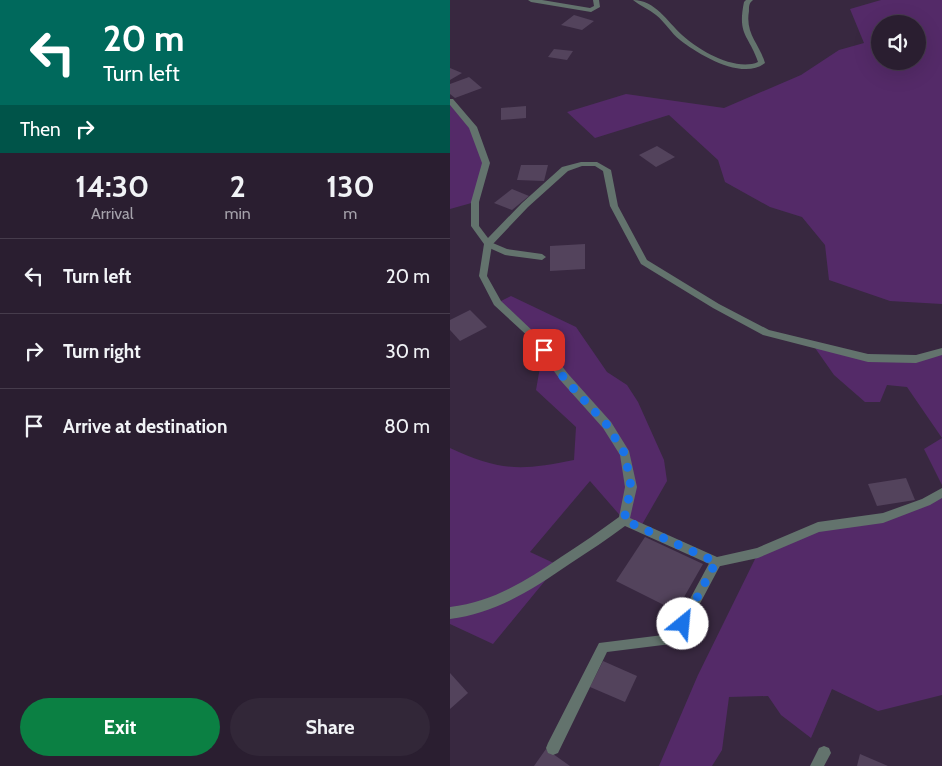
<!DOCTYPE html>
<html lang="en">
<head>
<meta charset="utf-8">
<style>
  :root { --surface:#2a1e30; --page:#322738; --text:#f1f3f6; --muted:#a5a2ab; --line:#463c4c; --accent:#0b8043 }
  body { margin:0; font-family:Cabin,sans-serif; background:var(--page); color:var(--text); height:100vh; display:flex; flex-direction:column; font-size:19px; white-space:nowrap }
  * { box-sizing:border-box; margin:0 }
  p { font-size:16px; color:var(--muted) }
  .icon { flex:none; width:28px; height:28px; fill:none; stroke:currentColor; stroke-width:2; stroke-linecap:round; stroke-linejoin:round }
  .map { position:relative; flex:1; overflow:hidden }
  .drawer { display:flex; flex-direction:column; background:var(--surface); width:450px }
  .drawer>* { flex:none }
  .hud { background:#00695c; color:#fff; overflow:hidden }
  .buttons { position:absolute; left:421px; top:15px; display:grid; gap:10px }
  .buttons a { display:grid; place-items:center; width:55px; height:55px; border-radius:50%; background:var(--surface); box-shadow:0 5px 20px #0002,0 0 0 1px var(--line); font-size:25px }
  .pin { position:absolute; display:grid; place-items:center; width:42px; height:42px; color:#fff; margin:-21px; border-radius:10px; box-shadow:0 2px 8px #0006 }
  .me { position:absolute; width:55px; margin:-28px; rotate:28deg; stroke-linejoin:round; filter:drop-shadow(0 0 4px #0008) }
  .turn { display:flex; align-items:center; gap:18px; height:105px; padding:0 20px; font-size:22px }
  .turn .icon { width:65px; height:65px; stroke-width:2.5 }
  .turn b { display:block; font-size:35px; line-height:42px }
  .then { display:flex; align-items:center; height:48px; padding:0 20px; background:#0003; gap:10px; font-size:19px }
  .eta { display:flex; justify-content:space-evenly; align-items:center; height:85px; text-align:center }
  .eta b { font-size:30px; font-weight:800; line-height:35px }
  .action { display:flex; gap:10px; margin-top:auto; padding:10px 20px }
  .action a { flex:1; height:58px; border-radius:30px; background:var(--accent); color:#fff; font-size:20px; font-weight:800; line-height:58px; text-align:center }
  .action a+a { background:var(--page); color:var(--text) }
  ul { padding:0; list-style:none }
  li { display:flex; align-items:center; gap:15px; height:75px; padding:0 20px; border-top:1px solid var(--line) }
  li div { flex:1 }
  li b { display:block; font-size:19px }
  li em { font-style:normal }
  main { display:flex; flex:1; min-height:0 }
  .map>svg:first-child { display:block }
  .green { fill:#542a68; fill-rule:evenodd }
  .building { fill:#53435c }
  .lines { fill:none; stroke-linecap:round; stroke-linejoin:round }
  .service { fill:#63736d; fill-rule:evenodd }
  .minor { fill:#63736d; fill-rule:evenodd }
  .route { stroke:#1a73e8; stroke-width:9; stroke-dasharray:0 16.2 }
</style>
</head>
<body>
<main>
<section class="drawer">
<div class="hud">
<div class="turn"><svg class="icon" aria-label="left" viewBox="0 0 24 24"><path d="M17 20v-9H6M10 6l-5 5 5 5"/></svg><div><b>20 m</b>Turn left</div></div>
<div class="then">Then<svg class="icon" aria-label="right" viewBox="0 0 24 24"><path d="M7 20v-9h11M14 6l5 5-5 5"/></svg></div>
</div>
<div class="eta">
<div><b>14:30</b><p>Arrival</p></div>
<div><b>2</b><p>min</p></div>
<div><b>130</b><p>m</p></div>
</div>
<ul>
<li><svg class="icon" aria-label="left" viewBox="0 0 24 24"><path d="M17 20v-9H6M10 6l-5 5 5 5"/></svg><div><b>Turn left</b></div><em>20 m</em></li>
<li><svg class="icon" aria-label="right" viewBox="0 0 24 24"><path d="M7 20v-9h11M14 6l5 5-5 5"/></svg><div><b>Turn right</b></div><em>30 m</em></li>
<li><svg class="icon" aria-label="arrive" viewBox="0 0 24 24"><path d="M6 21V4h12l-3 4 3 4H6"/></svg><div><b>Arrive at destination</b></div><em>80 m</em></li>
</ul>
<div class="action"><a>Exit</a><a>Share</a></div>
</section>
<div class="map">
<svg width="492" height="766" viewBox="0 0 492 766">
  <rect width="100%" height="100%" fill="#382840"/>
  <g class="green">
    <path d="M431,0H492V304L440,301L379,280L375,245L352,217L320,207L275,182L268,160L219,115L145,138L117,112L176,94L274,108L351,75L389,50L414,43L400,9ZM430,24H468V61H430Z"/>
    <path d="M0,101L23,127L36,163L25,202L0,209Z"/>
    <path d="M61,296L126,327L157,372L177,385L188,402L214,460L217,481L190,528L174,520L140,481L80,552L108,565L43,644L0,624V448C49,471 71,471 124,460L126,427L86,390L93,350L47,303Z"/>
    <path d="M363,345L418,358L466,359L492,351V485L474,449L492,438L457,387L437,385L430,402H415L384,375Z"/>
    <path d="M492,493V695L428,711L382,689L361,738L331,715L318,696L279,697L272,750L262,766H209L248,675L308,553L368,527L433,518Z"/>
  </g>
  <g class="building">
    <path d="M124,15L144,21L132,30L111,25Z"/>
    <path d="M104,49L123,51L117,60L98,57Z"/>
    <path d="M0,68L12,73L0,80Z"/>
    <path d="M19,77L32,88L5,98L0,94V84Z"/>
    <path d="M76,106V118L51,120V108Z"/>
    <path d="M207,146L225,157L206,167L189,155Z"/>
    <path d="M71,165H98L94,181L67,180Z"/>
    <path d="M62,189L79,196L62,210L44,203Z"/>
    <path d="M135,244V269L100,271V246Z"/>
    <path d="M20,310L37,327L10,341L0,330V320Z"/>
    <path d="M456,478L465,500L427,506L418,484Z"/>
    <path d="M195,537L253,564L226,611L166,581Z"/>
    <path d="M153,661L187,676L175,702L140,687Z"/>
    <path d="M0,673L18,693L0,709Z"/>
    <path d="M96,749L120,766H84Z"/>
    <path d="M410,754L438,766H407Z"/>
  </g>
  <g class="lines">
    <g class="service">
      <path d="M38,241L57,249L92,254L96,257L92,260L55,255L35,246L34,244Z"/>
      <path d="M266,557L270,558L272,562L229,643L157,652L108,753L103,755L98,753L96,748L98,743L149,643L221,634L262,558Z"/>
      <path d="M374,746L379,748L381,753L374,766H360L369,748Z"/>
    </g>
    <g class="minor">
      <path d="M78,0H92L140,8L144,6L143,0H149L150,7L141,12L81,2Z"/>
      <path d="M183,0C205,0 217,21 232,35C248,50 286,72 308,62C299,35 287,36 294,2L296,0H303C299,3 299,6 299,11C295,34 309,43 315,63C293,81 249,55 230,40C221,33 215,22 206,15C199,9 190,6 183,0Z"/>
      <path d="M0,99H3L27,127L40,163L29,202V226L38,238L72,203L112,167L131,162H147L161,170L168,206L197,260L269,304L319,330L418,354L466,355L492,348V355L466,363L418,362L313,335L263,308L191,264L160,206L153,171L145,166H132L118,171L78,207L42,245L37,276L51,301L88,336L119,375L161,422L179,451L187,487L180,518L267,557L307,548L368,522L433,513L472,499L492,488V498L480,505L433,523L369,532L308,558L266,567L175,526C158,539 139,551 121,563C83,589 47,613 0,619V607C44,602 75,581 111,557C131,544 150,531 169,517L175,487L170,455L153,428L111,381L82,340L44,305L29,276L34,244L21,226V202L32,163L19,128L0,105Z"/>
    </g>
  </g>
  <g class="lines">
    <path class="route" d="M94,350L114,378L157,425L175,454L181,487L174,520L266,562L233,624"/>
  </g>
</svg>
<div class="buttons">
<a><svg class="icon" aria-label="sound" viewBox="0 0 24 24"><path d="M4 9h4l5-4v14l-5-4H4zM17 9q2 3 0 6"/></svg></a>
</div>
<div class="pin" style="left:94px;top:350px;background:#d93025"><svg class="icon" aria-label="arrive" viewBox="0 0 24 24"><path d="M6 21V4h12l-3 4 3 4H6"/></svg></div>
<svg class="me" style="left:233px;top:624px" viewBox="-20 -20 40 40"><circle r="19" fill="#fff"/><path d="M0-13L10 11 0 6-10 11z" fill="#1a73e8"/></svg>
</div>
</main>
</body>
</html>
